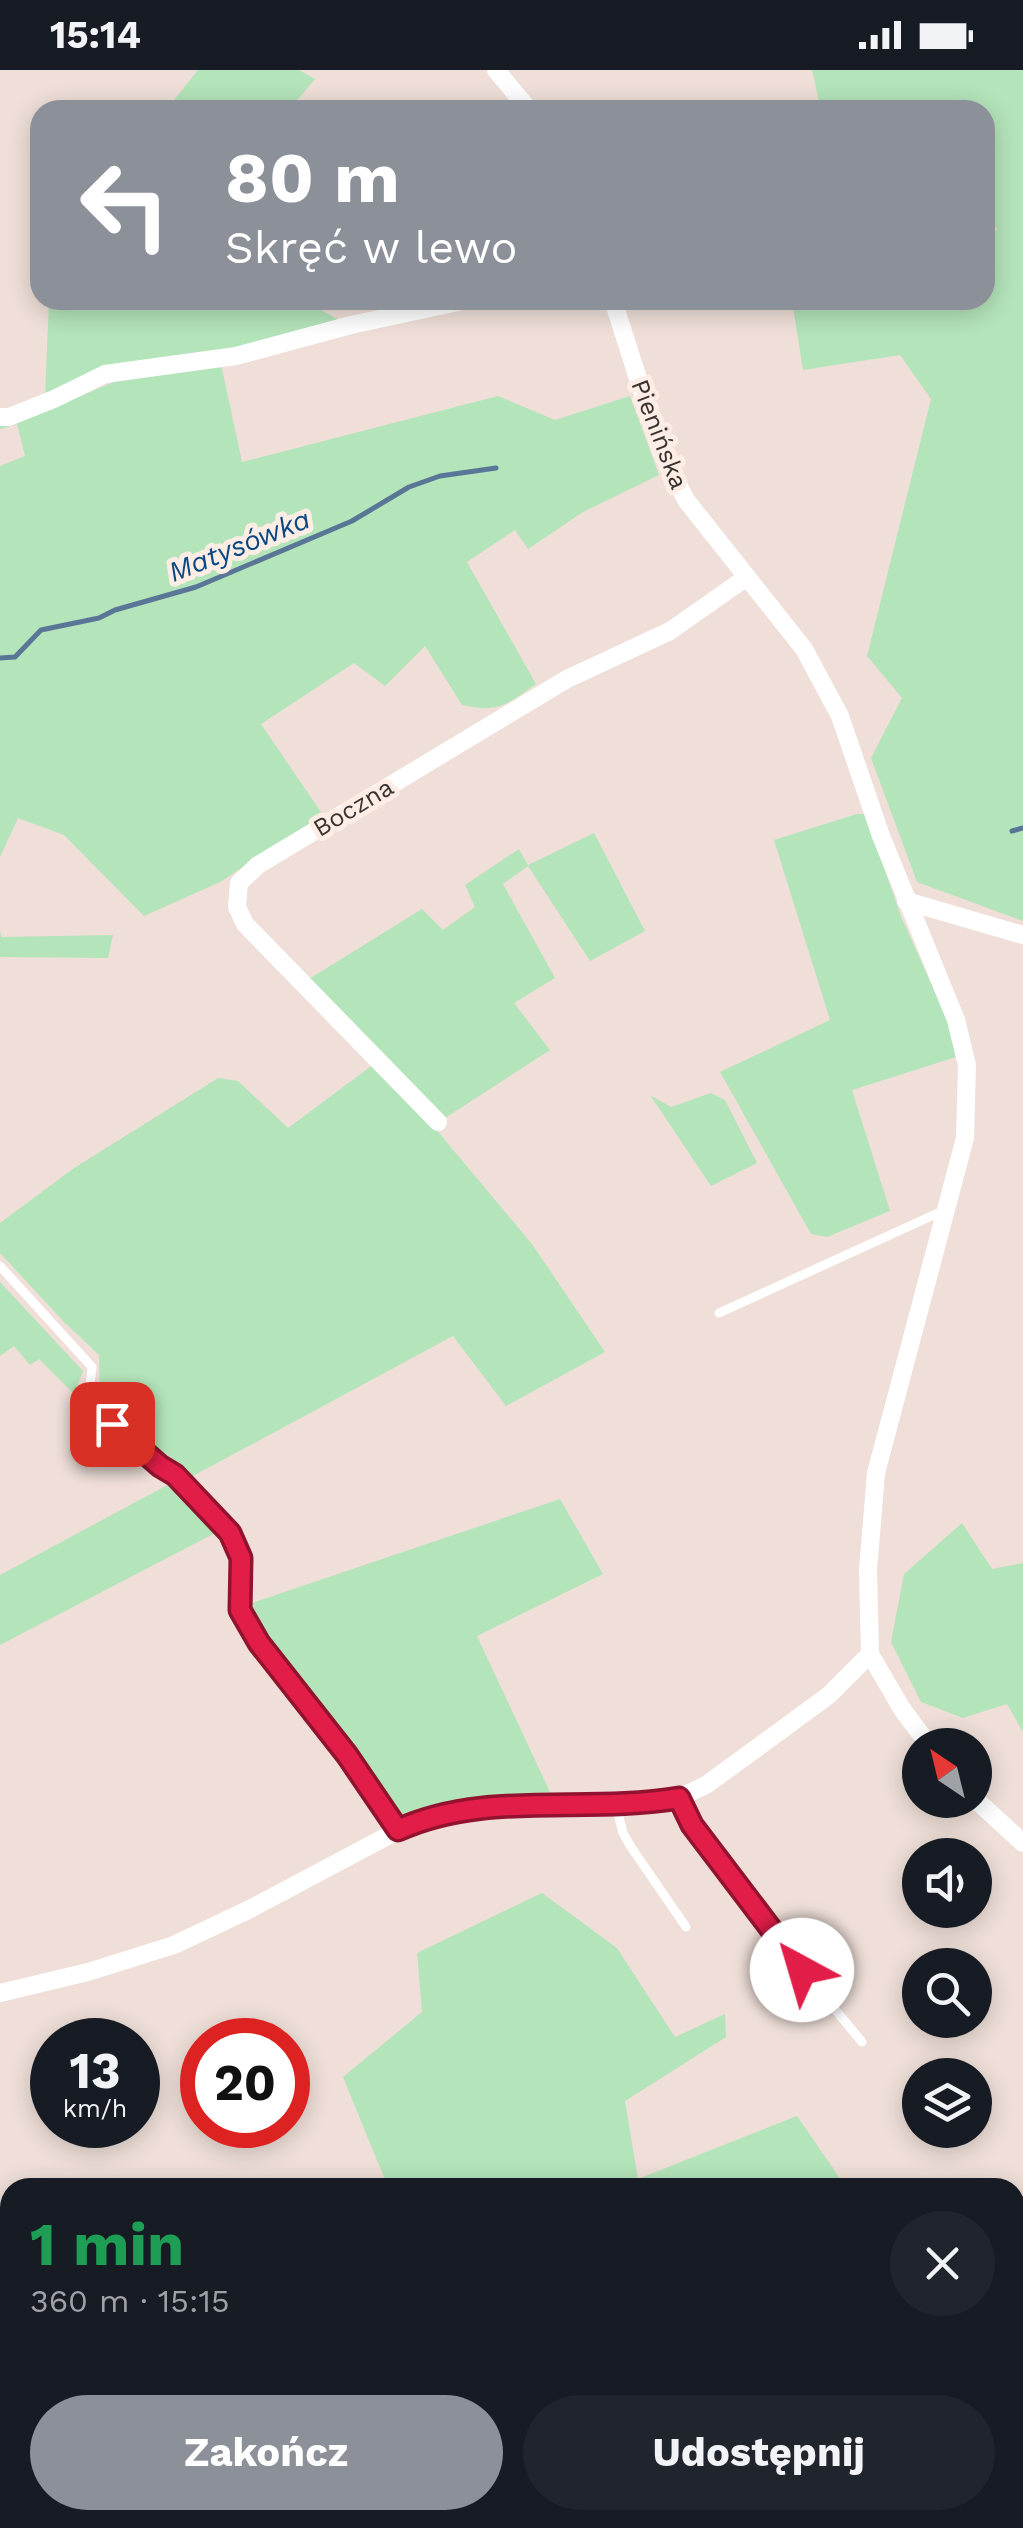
<!DOCTYPE html>
<html lang="pl">
<head>
<meta charset="utf-8">
<style>
  :root { --surface:#171b24; --page:#20242c; --text:#f1f3f6; --muted:#9ea1a6; --accent:#8c9099 }
  body { margin:0; font-family:"Work Sans",sans-serif; background:var(--page); color:var(--text); height:100vh; display:flex; flex-direction:column; font-size:38px; white-space:nowrap }
  * { box-sizing:border-box; margin:0 }
  p { font-size:32px; color:var(--muted) }
  .icon { flex:none; width:55px; height:55px; fill:none; stroke:currentColor; stroke-width:2; stroke-linecap:round; stroke-linejoin:round }
  .map { position:relative; flex:1; overflow:hidden }
  .side { position:absolute; left:0px; top:2108px; width:1025px; height:352px; display:flex; flex-direction:column; background:var(--surface); border-radius:30px 30px 0 0; box-shadow:0 5px 25px #0003 }
  .side>* { flex:none }
  .top-card { position:absolute; left:30px; top:30px; width:965px; height:210px; border-radius:30px; box-shadow:0 5px 25px #0003; background:#8c9099; color:#fff; overflow:hidden }
  .needle { width:65px; rotate:325deg }
  .buttons { position:absolute; left:902px; top:1658px; display:grid; gap:20px }
  .buttons a { display:grid; place-items:center; width:90px; height:90px; border-radius:50%; background:var(--surface); box-shadow:0 5px 25px #0003; font-size:50px }
  .speed { position:absolute; left:30px; top:1948px; display:flex; gap:20px; font-size:50px; font-weight:700; text-align:center }
  .speed>* { display:grid; place-content:center; width:130px; height:130px; border-radius:50%; background:var(--surface); box-shadow:0 5px 25px #0003; line-height:1 }
  .speed small { font-size:25px; font-weight:400 }
  .speed .limit { border:15px solid #d22; background:#fff; color:#111 }
  .pin { position:absolute; display:grid; place-items:center; width:85px; height:85px; color:#fff; margin:-42px; border-radius:20px; box-shadow:0 5px 15px #0006 }
  .me { position:absolute; width:110px; margin:-55px; rotate:321deg; stroke-linejoin:round; filter:drop-shadow(0 0 8px #0008) }
  .turn { display:flex; align-items:center; gap:35px; height:210px; padding:0 30px; font-size:45px }
  .turn .icon { width:130px; height:130px; stroke-width:2.5 }
  .turn b { display:block; font-size:70px; line-height:85px }
  .round { display:grid; place-items:center; flex:none; width:105px; height:105px; border-radius:52px; background:var(--page) }
  .summary { display:flex; align-items:center; justify-content:space-between; height:170px; padding:0 30px }
  h1 { font-size:60px; font-weight:700; line-height:75px; color:#1e9e55 }
  .cta { display:flex; gap:20px; margin-top:auto; padding:20px 30px }
  .cta a { flex:1; height:115px; border-radius:60px; background:var(--accent); color:#fff; font-size:40px; font-weight:700; line-height:115px; text-align:center }
  .cta a+a { background:var(--page); color:var(--text) }
  .status { display:flex; justify-content:space-between; align-items:center; height:70px; padding:0 50px; background:var(--surface); direction:ltr }
  .status svg { height:28px; fill:currentColor }
  .map>svg:first-child { display:block }
  .green { fill:#b4e4ba }
  .lines { fill:none; stroke-linecap:round; stroke-linejoin:round }
  .stream { stroke:#5a7697; stroke-width:5 }
  .lane { stroke:#fff; stroke-width:9 }
  .street { stroke:#fff; stroke-width:18 }
  .route-casing { stroke:#92132f; stroke-width:25 }
  .route { stroke:#e11d48; stroke-width:18 }
  .labels { text-anchor:middle; stroke-width:10; stroke-linejoin:round; paint-order:stroke }
  .street-label { font-size:25px; fill:#383230; stroke:#fdede5 }
  .water-label { font-size:28px; font-style:italic; fill:#094883; stroke:#fdede5 }
</style>
</head>
<body>
<div class="status"><b>15:14</b><svg viewBox="0 0 49 12"><path d="M0 12V9h3v3zM5 12V6h3v6zM10 12V3h3v9zM15 12V0h3v12zM26 1h20v11H26zM47 4h2v5h-2z"/></svg></div>
<div class="map">
<svg width="1023" height="2458" viewBox="0 0 1023 2458">
  <rect width="100%" height="100%" fill="#efdfd8"/>
  <g class="green">
    <path d="M198,0H299L315,9L289,40H166Z"/>
    <path d="M812,0H1023V851L917,812L871,688L902,628L867,586L931,329L900,285L803,300L792,230H985V162L997,160L985,130V40H821Z"/>
    <path d="M49,230H303L346,254L45,328Z"/>
    <path d="M221,294L242,392L498,326L555,350L630,326L659,405L583,442L528,479L515,460L467,492L536,614C506,635 499,643 462,635L425,576L385,616L354,593L261,654L323,745L220,812L144,846L64,765L18,748L0,787V396L25,386L17,354L0,359V355L17,353L121,309Z"/>
    <path d="M857,744H865L902,849L952,960L956,987L852,1020L890,1141L827,1167L811,1164L720,1002L830,950L774,770Z"/>
    <path d="M594,763L645,861L590,891L528,796L503,814L555,908L514,933L550,980L445,1048L309,909L422,839L443,860L475,837L465,815L519,779L528,795Z"/>
    <path d="M0,862L2,867L113,865L108,888L0,887Z"/>
    <path d="M374,994L434,1057L532,1174L605,1282L506,1336L453,1266L193,1406L100,1331L99,1285L64,1252L0,1183V1153L74,1098L218,1008L238,1011L288,1058Z"/>
    <path d="M711,1023L725,1030L757,1093L711,1116L650,1025L671,1037Z"/>
    <path d="M0,1212L83,1301L74,1324L39,1289L30,1295L14,1276L0,1286Z"/>
    <path d="M173,1412L217,1462L0,1575V1505Z"/>
    <path d="M560,1429L603,1504L477,1566L550,1722L472,1728L400,1746C380,1718 362,1689 341,1662C309,1621 266,1585 249,1534Z"/>
    <path d="M962,1453L992,1499L1023,1493V1662L1007,1634L963,1648L921,1632L891,1572L904,1504Z"/>
    <path d="M542,1823L617,1878L675,1967L725,1944L726,1967L625,2031L638,2109L797,2046L846,2117H388L343,2007L422,1942L417,1883Z"/>
    <path d="M10,2131V2450H197L206,2458L227,2450H873L875,2458H0V2133Z"/>
  </g>
  <g class="lines">
    <g class="stream">
      <path d="M0,588L15,587L41,560L99,548L115,540L196,517L352,451L409,417L440,406L496,398"/>
      <path d="M1012,761L1023,758"/>
      <path d="M0,2432L10,2441"/>
      <path d="M21,2450L31,2458"/>
      <path d="M531,2458V2450"/>
    </g>
    <g class="lane">
      <path d="M0,1196L92,1297L88,1333L159,1396L175,1405L230,1463L241,1488L240,1539L259,1573L347,1685L398,1760"/>
      <path d="M719,1243L938,1143H945"/>
      <path d="M679,1728L692,1755L782,1876L862,1972"/>
      <path d="M616,1736L623,1763L631,1777L686,1857"/>
    </g>
    <g class="street">
      <path d="M496,0L529,40"/>
      <path d="M613,230L661,381L686,430L804,579L840,646L881,766L956,950L967,995L965,1068L876,1403L868,1500L870,1584L902,1639L929,1675"/>
      <path d="M0,347H9L54,329L105,304L236,286L351,255L467,230"/>
      <path d="M906,831L1023,865"/>
      <path d="M438,1052L245,854L237,837L239,813L258,795L567,609L670,561L747,507"/>
      <path d="M975,1729L1023,1773"/>
      <path d="M0,1923L88,1902L174,1875L250,1839L410,1754L468,1739L543,1735L616,1736L679,1728L706,1715L776,1664L829,1625L870,1584"/>
    </g>
  </g>
  <g class="lines">
    <g class="route-casing">
      <path id="route" d="M112,1354L160,1396L175,1405L230,1463L241,1488L240,1540L259,1573L347,1685L398,1760C485,1720 586,1744 679,1728L692,1755L802,1900"/>
    </g>
    <use href="#route" class="route"/>
  </g>
  <g class="labels">
    <g class="street-label">
      <text transform="translate(660 364) rotate(69)" y="9">Pienińska</text>
      <text transform="translate(353 737) rotate(-31)" y="9">Boczna</text>
    </g>
    <g class="water-label">
      <text transform="translate(239 475) rotate(-22)" y="10">Matysówka</text>
    </g>
  </g>
</svg>
<div class="buttons">
<a><svg class="needle" viewBox="-14 -14 28 28"><path d="M0-13l5 13h-10z" fill="#e53935"/><path d="M0 13l5-13h-10z" fill="#9ea1a6"/></svg></a>
<a><svg class="icon" aria-label="sound" viewBox="0 0 24 24"><path d="M4 9h4l5-4v14l-5-4H4zM17 9q2 3 0 6"/></svg></a>
<a><svg class="icon" aria-label="search" viewBox="0 0 24 24"><circle cx="10" cy="10" r="6"/><path d="M15 15l6 6"/></svg></a>
<a><svg class="icon" aria-label="layers" viewBox="0 0 24 24"><path d="M12 4l9 5-9 5-9-5zM3 14l9 5 9-5"/></svg></a>
</div>
<div class="speed"><div>13<small>km/h</small></div><div class="limit">20</div></div>
<div class="pin" style="left:112px;top:1354px;background:#d93025"><svg class="icon" aria-label="arrive" viewBox="0 0 24 24"><path d="M6 21V4h12l-3 4 3 4H6"/></svg></div>
<svg class="me" style="left:802px;top:1900px" viewBox="-20 -20 40 40"><circle r="19" fill="#fff"/><path d="M0-13L10 11 0 6-10 11z" fill="#e11d48"/></svg>
<div class="top-card">
<div class="turn"><svg class="icon" aria-label="left" viewBox="0 0 24 24"><path d="M17 20v-9H6M10 6l-5 5 5 5"/></svg><div><b>80 m</b>Skręć w lewo</div></div>
</div>
<section class="side">
<div class="summary"><div><h1>1 min</h1><p>360 m · 15:15</p></div><a class="round"><svg class="icon" aria-label="close" viewBox="0 0 24 24"><path d="M6 6l12 12M18 6L6 18"/></svg></a></div>
<div class="cta"><a>Zakończ</a><a>Udostępnij</a></div>
</section>
</div>
</body>
</html>
